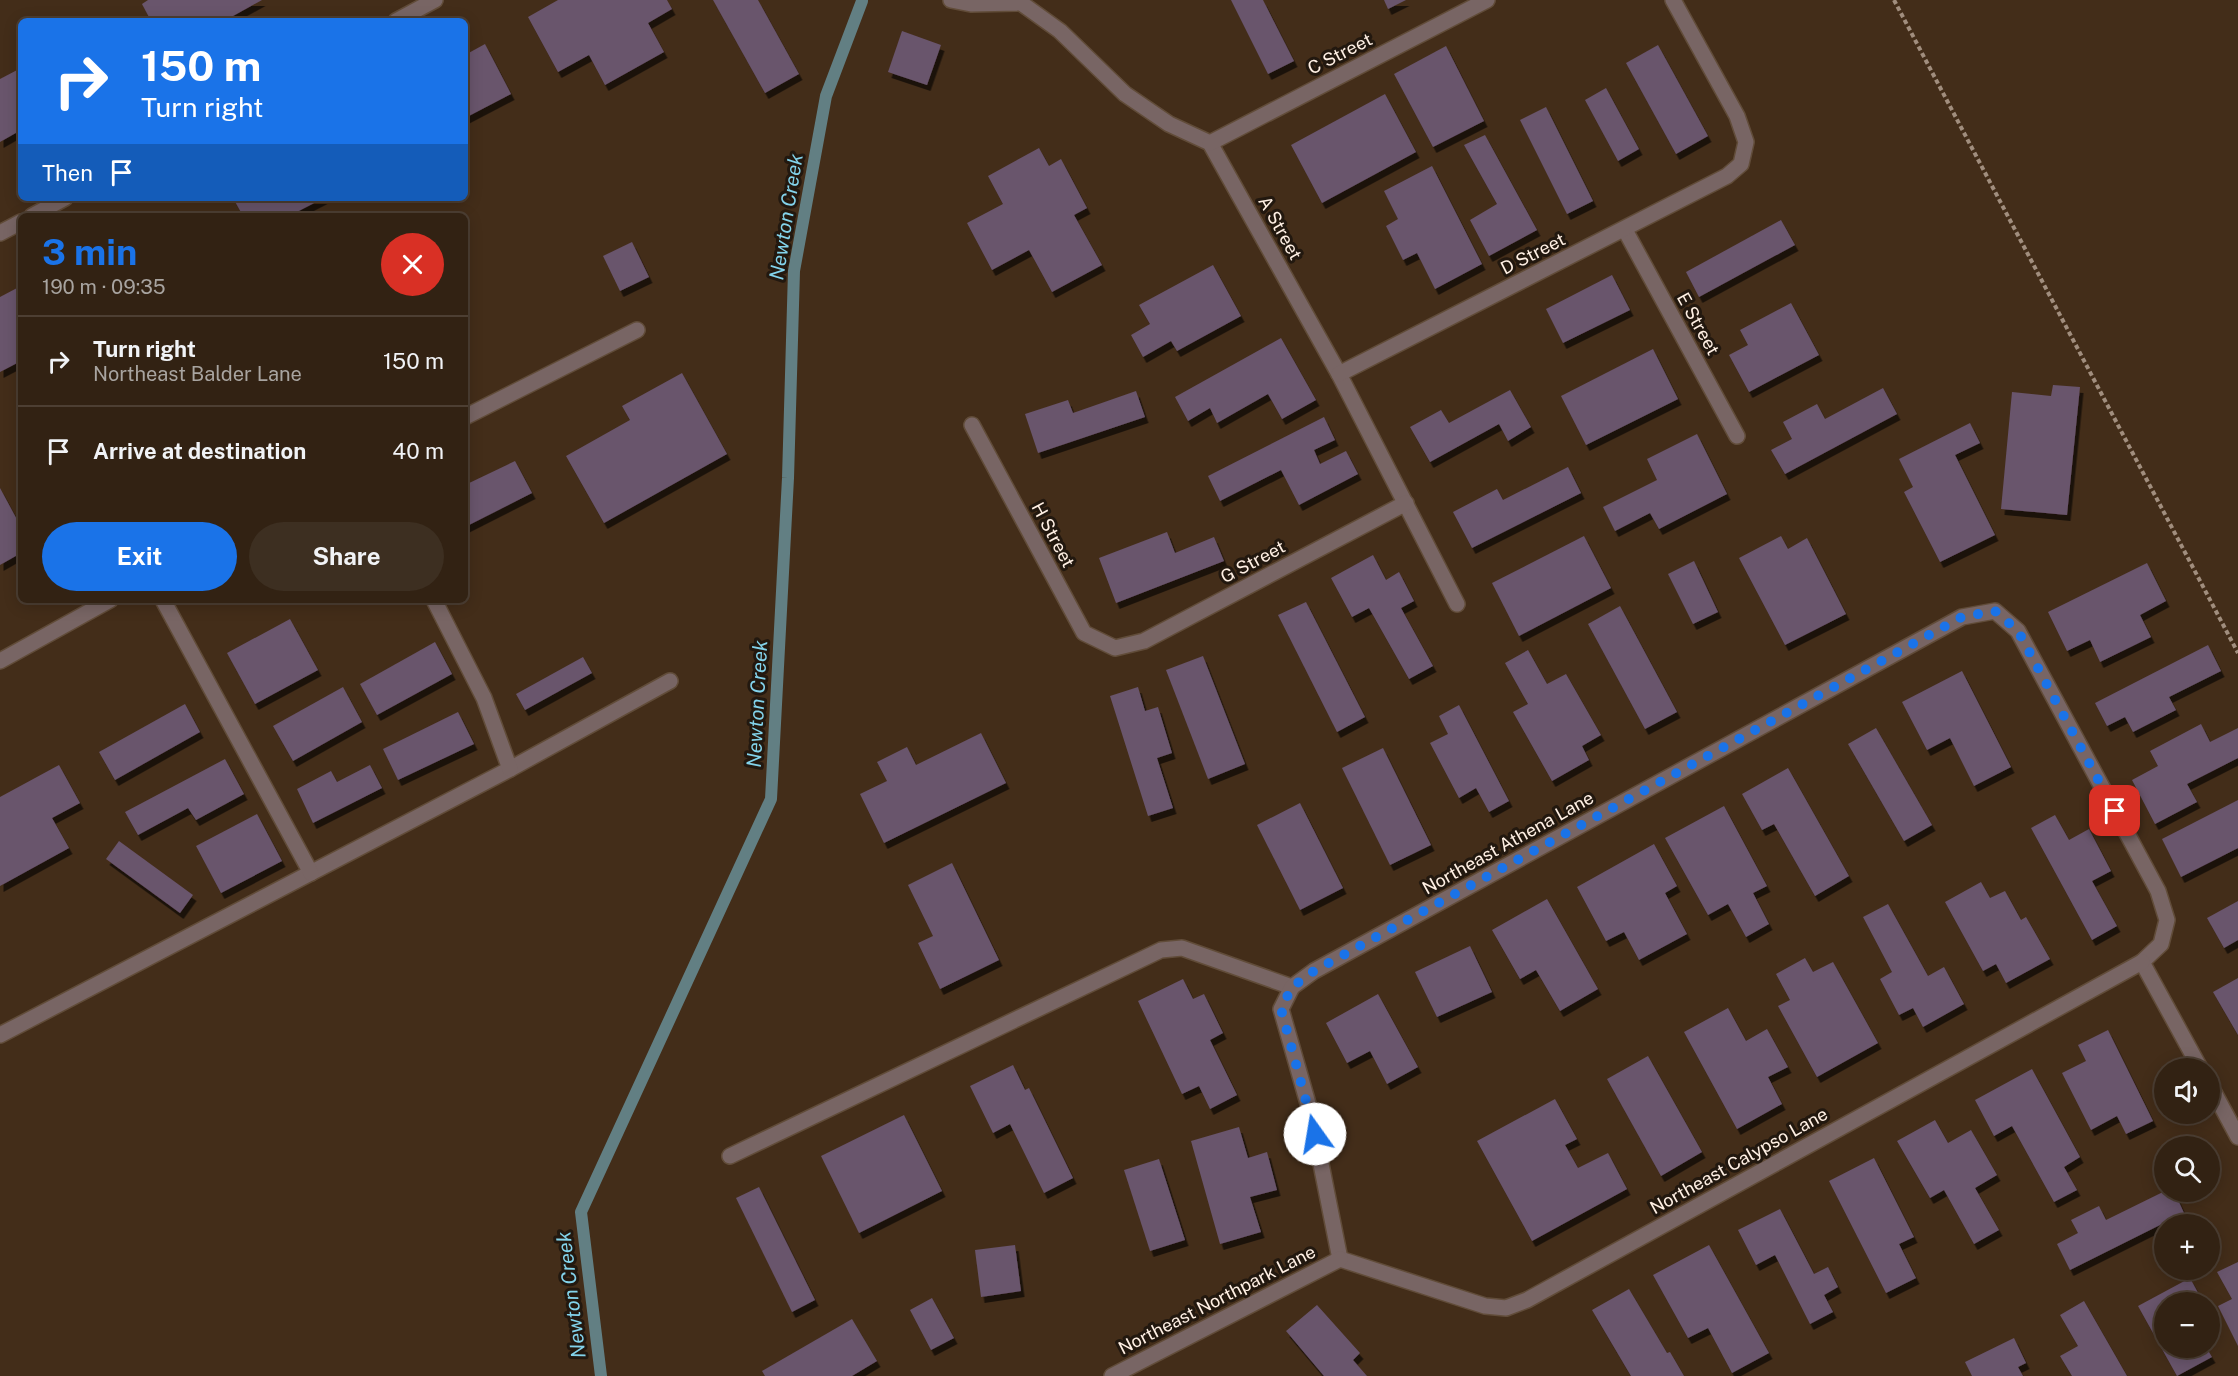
<!DOCTYPE html>
<html lang="en">
<head>
<meta charset="utf-8">
<style>
  :root { --surface:#322213; --page:#3d2f21; --text:#f1f3f6; --muted:#a8a4a0; --line:#4d3f33; --accent:#1a73e8 }
  body { margin:0; font-family:"Public Sans",sans-serif; background:var(--page); color:var(--text); height:100vh; display:flex; flex-direction:column; font-size:22px; white-space:nowrap }
  * { box-sizing:border-box; margin:0 }
  p { font-size:20px; color:var(--muted) }
  .icon { flex:none; width:33px; height:33px; fill:none; stroke:currentColor; stroke-width:2; stroke-linecap:round; stroke-linejoin:round }
  .map { position:relative; flex:1; overflow:hidden }
  .details { position:absolute; left:18px; top:213px; width:450px; height:390px; display:flex; flex-direction:column; background:var(--surface); border-radius:9px; box-shadow:0 3px 15px #0003,0 0 0 2px var(--line) }
  .details>* { flex:none }
  .banner { position:absolute; left:18px; top:18px; width:450px; height:183px; border-radius:9px; box-shadow:0 3px 15px #0003,0 0 0 2px var(--line); background:#1a73e8; color:#fff; overflow:hidden }
  .buttons { position:absolute; left:2154px; top:1058px; display:grid; gap:12px }
  .buttons a { display:grid; place-items:center; width:66px; height:66px; border-radius:50%; background:var(--surface); box-shadow:0 3px 15px #0003,0 0 0 2px var(--line); font-size:30px }
  .pin { position:absolute; display:grid; place-items:center; width:51px; height:51px; color:#fff; margin:-26px; border-radius:12px; box-shadow:0 3px 9px #0006 }
  .me { position:absolute; width:66px; margin:-33px; rotate:347deg; stroke-linejoin:round; filter:drop-shadow(0 0 4px #0008) }
  .turn { display:flex; align-items:center; gap:21px; height:126px; padding:0 24px; font-size:27px }
  .turn .icon { width:78px; height:78px; stroke-width:2.5 }
  .turn b { display:block; font-size:42px; line-height:51px }
  .then { display:flex; align-items:center; height:57px; padding:0 24px; background:#0003; gap:12px; font-size:22px }
  .round { display:grid; place-items:center; flex:none; width:63px; height:63px; border-radius:32px; background:var(--page) }
  .headline { display:flex; align-items:center; justify-content:space-between; height:102px; padding:0 24px }
  h1 { font-size:36px; font-weight:700; line-height:45px; color:var(--accent) }
  .button { display:flex; gap:12px; margin-top:auto; padding:12px 24px }
  .button a { flex:1; height:69px; border-radius:36px; background:var(--accent); color:#fff; font-size:24px; font-weight:700; line-height:69px; text-align:center }
  .button a+a { background:var(--page); color:var(--text) }
  ul { padding:0; list-style:none }
  li { display:flex; align-items:center; gap:18px; height:90px; padding:0 24px; border-top:2px solid var(--line) }
  li div { flex:1 }
  li b { display:block; font-size:22px }
  li em { font-style:normal }
  .map>svg:first-child { display:block }
  .lines { fill:none; stroke-linecap:round; stroke-linejoin:round }
  .stream { stroke:#627f83; stroke-width:12 }
  .building { fill:#69546c; filter:url(#shadow) }
  .lane-casing { stroke:#614c39; stroke-width:18 }
  .street-casing { stroke:#614c39; stroke-width:18 }
  .path { stroke:#a18e7e; stroke-width:4; stroke-dasharray:4.5 3; stroke-linecap:butt }
  .lane { stroke:#786564; stroke-width:15 }
  .street { stroke:#786564; stroke-width:15 }
  .route { stroke:#1a73e8; stroke-width:10; stroke-dasharray:0 18 }
  .labels { text-anchor:middle; stroke-width:6; stroke-linejoin:round; paint-order:stroke }
  .street-label { font-size:18px; fill:#fff0e4; stroke:#22180f }
  .water-label { font-size:20px; font-style:italic; fill:#83d3eb; stroke:#22180f }
</style>
</head>
<body>
<div class="map">
<svg width="2238" height="1376" viewBox="0 0 2238 1376">
  <defs>
    <filter id="shadow"><feDropShadow dx="3.5" dy="6" stdDeviation="0" flood-color="#0009"/></filter>
  </defs>
  <rect width="100%" height="100%" fill="#432d19"/>
  <g class="lines">
    <path class="stream" d="M601,1376L581,1212L771,799L788,478L794,271L826,96L862,1"/>
  </g>
  <g class="building">
    <path d="M148,0H262L224,21H151L142,4Z"/>
    <path d="M558,0H667L672,9L648,23L664,52L605,85L589,55L558,72L528,17Z"/>
    <path d="M713,0H758L799,74L765,93Z"/>
    <path d="M1231,0H1263L1294,61L1268,74Z"/>
    <path d="M1384,0H1406L1388,9Z"/>
    <path d="M902,31L941,45L927,85L888,72Z"/>
    <path d="M485,44L511,94L465,118V55Z"/>
    <path d="M1658,45L1708,136L1676,154L1626,63Z"/>
    <path d="M1446,46L1484,121L1433,147L1394,74Z"/>
    <path d="M21,68V130L0,142V79Z"/>
    <path d="M1606,88L1639,149L1618,161L1585,100Z"/>
    <path d="M1385,94L1416,152L1322,203L1291,145Z"/>
    <path d="M1546,107L1593,201L1567,214L1520,120Z"/>
    <path d="M1485,135L1537,230L1489,256L1470,220L1497,204L1464,145Z"/>
    <path d="M1039,148L1049,166L1061,159L1087,208L1074,215L1102,265L1052,292L1029,250L992,270L967,223L1003,204L988,176Z"/>
    <path d="M1432,166L1482,264L1435,289L1417,253L1403,260L1386,226L1398,219L1384,191Z"/>
    <path d="M233,198H324L289,216H243Z"/>
    <path d="M1781,220L1795,245L1699,297L1686,272Z"/>
    <path d="M632,242L649,277L620,291L603,256Z"/>
    <path d="M1213,265L1241,316L1177,351L1171,341L1143,357L1131,335L1150,324L1139,305Z"/>
    <path d="M1612,275L1630,310L1563,343L1546,309Z"/>
    <path d="M17,288L21,295V361L0,372V297Z"/>
    <path d="M1791,303L1819,355L1749,392L1729,355L1748,345L1740,330Z"/>
    <path d="M1281,338L1316,400L1282,419L1268,394L1217,423L1210,408L1188,421L1175,397Z"/>
    <path d="M1653,349L1678,399L1586,445L1561,396Z"/>
    <path d="M682,373L727,454L604,523L566,456L630,420L622,406Z"/>
    <path d="M2053,385L2080,387L2067,515L2001,509L2012,392L2051,396Z"/>
    <path d="M1883,388L1897,414L1785,474L1771,450L1792,439L1783,422L1817,404L1825,419Z"/>
    <path d="M1510,390L1531,427L1508,441L1499,424L1430,462L1410,427L1441,410L1449,423Z"/>
    <path d="M1136,391L1145,417L1038,453L1025,414L1068,400L1073,413Z"/>
    <path d="M1324,417L1335,440L1314,450L1320,464L1346,451L1358,474L1299,505L1281,470L1220,501L1208,476Z"/>
    <path d="M1970,423L1980,443L1955,455L1995,535L1940,562L1904,492L1913,487L1899,459Z"/>
    <path d="M1697,434L1727,494L1659,529L1650,513L1615,531L1603,507L1657,480L1647,459Z"/>
    <path d="M515,461L532,493L465,527V485Z"/>
    <path d="M1568,467L1581,493L1472,548L1453,512L1497,489L1503,500Z"/>
    <path d="M0,488L21,527V553L0,565Z"/>
    <path d="M1167,532L1175,553L1214,537L1224,561L1116,603L1099,558Z"/>
    <path d="M1584,536L1611,588L1519,636L1492,583Z"/>
    <path d="M1781,536L1788,549L1807,538L1846,614L1785,645L1739,558Z"/>
    <path d="M1373,555L1386,580L1399,572L1414,601L1401,608L1433,666L1409,679L1369,608L1352,617L1331,578Z"/>
    <path d="M1694,561L1718,612L1693,624L1668,574Z"/>
    <path d="M2147,563L2166,601L2140,615L2151,637L2100,662L2090,640L2067,651L2048,612Z"/>
    <path d="M1306,602L1365,717L1337,732L1278,615Z"/>
    <path d="M1620,606L1677,712L1645,729L1588,624Z"/>
    <path d="M290,619L318,670L255,704L227,653Z"/>
    <path d="M435,642L452,674L377,715L360,684Z"/>
    <path d="M2208,645L2221,671L2169,697L2176,710L2133,732L2125,717L2107,726L2095,703Z"/>
    <path d="M1528,650L1547,684L1566,674L1601,735L1582,746L1589,760L1552,781L1513,712L1528,704L1505,663Z"/>
    <path d="M1203,656L1245,764L1208,779L1166,670Z"/>
    <path d="M583,657L592,673L525,710L516,694Z"/>
    <path d="M1962,671L2011,767L1974,786L1950,738L1927,750L1902,702Z"/>
    <path d="M343,687L362,722L293,761L273,726Z"/>
    <path d="M1138,687L1145,711L1158,707L1172,753L1157,758L1173,808L1148,816L1110,696Z"/>
    <path d="M185,704L200,732L115,780L99,752Z"/>
    <path d="M1459,705L1509,801L1489,812L1476,788L1459,798L1430,743L1448,734L1439,716Z"/>
    <path d="M458,712L474,744L398,780L383,749Z"/>
    <path d="M2201,724L2210,742L2238,728V758L2187,784L2197,802L2155,824L2132,780L2158,766L2150,751Z"/>
    <path d="M1876,728L1932,825L1904,841L1848,744Z"/>
    <path d="M981,733L1006,783L884,843L860,794L887,781L877,762L907,747L916,765Z"/>
    <path d="M1383,748L1431,845L1390,865L1342,768Z"/>
    <path d="M225,759L244,794L196,820L188,808L138,835L125,812Z"/>
    <path d="M59,765L80,803L52,818L69,848L0,886V797Z"/>
    <path d="M370,765L382,788L313,823L297,789L331,771L337,782Z"/>
    <path d="M1788,768L1849,876L1815,896L1774,824L1762,830L1742,794Z"/>
    <path d="M2238,800V848L2181,877L2162,839Z"/>
    <path d="M1300,803L1343,888L1300,910L1257,825Z"/>
    <path d="M1724,806L1767,886L1753,893L1769,924L1746,937L1728,904L1708,915L1665,838Z"/>
    <path d="M257,814L282,861L221,893L196,846Z"/>
    <path d="M2055,815L2069,840L2089,829L2111,871L2092,881L2117,926L2092,940L2031,828Z"/>
    <path d="M119,841L193,895L180,913L106,859Z"/>
    <path d="M1654,844L1677,886L1665,893L1687,934L1639,960L1624,932L1606,941L1577,887Z"/>
    <path d="M952,863L999,960L940,989L918,943L933,936L908,885Z"/>
    <path d="M1981,882L1990,898L2005,891L2021,920L2026,917L2050,959L2006,983L1996,964L1983,971L1945,902Z"/>
    <path d="M1547,899L1598,989L1560,1011L1536,970L1520,979L1492,930Z"/>
    <path d="M2238,901V940L2224,948L2207,918Z"/>
    <path d="M1888,904L1928,976L1944,967L1964,1004L1923,1027L1913,1008L1899,1015L1880,979L1892,972L1863,917Z"/>
    <path d="M1470,946L1492,992L1437,1017L1415,972Z"/>
    <path d="M1805,958L1813,972L1833,962L1878,1043L1817,1077L1778,1006L1790,1000L1776,974Z"/>
    <path d="M2238,978V1035L2213,992Z"/>
    <path d="M1183,979L1193,999L1204,994L1223,1033L1210,1040L1237,1095L1210,1109L1199,1086L1182,1094L1138,1001Z"/>
    <path d="M1378,994L1418,1067L1387,1084L1370,1051L1347,1063L1326,1023Z"/>
    <path d="M1728,1008L1746,1041L1767,1029L1788,1067L1768,1077L1782,1104L1737,1129L1684,1032Z"/>
    <path d="M2108,1030L2153,1121L2126,1134L2117,1116L2091,1130L2062,1073L2086,1061L2078,1045Z"/>
    <path d="M1648,1056L1702,1152L1661,1176L1607,1079Z"/>
    <path d="M1013,1065L1025,1090L1029,1088L1073,1178L1044,1193L1010,1124L993,1133L970,1086Z"/>
    <path d="M2032,1069L2080,1157L2064,1167L2077,1190L2054,1202L2012,1126L1994,1136L1975,1100Z"/>
    <path d="M1555,1099L1577,1139L1565,1145L1578,1168L1608,1153L1627,1189L1532,1241L1477,1141Z"/>
    <path d="M904,1115L942,1191L859,1233L821,1156Z"/>
    <path d="M1935,1120L1948,1143L1971,1130L1997,1175L1975,1188L1999,1230L1974,1244L1944,1190L1930,1198L1897,1141Z"/>
    <path d="M1239,1127L1248,1158L1267,1152L1277,1190L1250,1197L1261,1232L1220,1244L1191,1141Z"/>
    <path d="M1874,1158L1914,1237L1899,1244L1916,1278L1886,1293L1829,1181Z"/>
    <path d="M1159,1159L1185,1240L1150,1251L1124,1170Z"/>
    <path d="M759,1187L815,1300L792,1312L736,1198Z"/>
    <path d="M2165,1191H2174L2184,1213L2070,1270L2057,1244L2078,1233L2071,1220L2099,1206L2106,1220Z"/>
    <path d="M1780,1209L1814,1274L1828,1267L1838,1287L1824,1295L1833,1312L1810,1324L1775,1255L1756,1265L1738,1230Z"/>
    <path d="M1015,1245L1021,1291L981,1297L975,1250Z"/>
    <path d="M1709,1245L1769,1353L1732,1373L1708,1328L1688,1338L1653,1275Z"/>
    <path d="M2238,1262V1346L2218,1306L2232,1299L2217,1272Z"/>
    <path d="M2190,1278L2203,1302H2164V1347H2206L2212,1357L2177,1376L2138,1306Z"/>
    <path d="M1629,1289L1667,1353L1670,1352L1684,1376H1631L1592,1310Z"/>
    <path d="M932,1298L954,1338L931,1350L910,1310Z"/>
    <path d="M2084,1301L2127,1376H2072L2060,1356L2078,1346L2060,1315Z"/>
    <path d="M1317,1305L1360,1353L1353,1360L1367,1376H1324L1286,1331Z"/>
    <path d="M852,1319L877,1361L852,1376H765L762,1371Z"/>
    <path d="M2014,1338L2026,1363L2018,1367L2023,1376H1972L1965,1362Z"/>
  </g>
  <g class="lines">
    <g class="lane-casing">
      <path id="lane" d="M0,1035L510,769L670,681"/>
    </g>
    <g class="street-casing">
      <g id="street">
        <path d="M951,0L971,4L1021,3L1060,31L1125,94L1169,124L1210,143L1339,374L1457,604"/>
        <path d="M396,21L435,0"/>
        <path d="M1210,143L1487,0"/>
        <path d="M32,216L65,198"/>
        <path d="M1625,230L1737,436"/>
        <path d="M0,233L21,222"/>
        <path d="M1339,374L1727,176L1741,164L1746,142L1737,116L1673,0"/>
        <path d="M465,417L637,330"/>
        <path d="M972,425L1084,633L1115,648L1144,641L1406,503"/>
        <path d="M163,600L311,873"/>
        <path d="M434,600L484,698L510,769"/>
        <path d="M0,661L110,600"/>
        <path d="M2210,1085L2238,1137"/>
        <path d="M730,1156L1161,950L1182,948L1292,987"/>
        <path d="M1340,1259L1311,1114L1281,1009L1292,987L1314,971L1962,617L1995,611L2018,631L2158,891L2167,920L2161,944L2142,962L2200,1068"/>
        <path d="M1340,1259L1485,1306L1506,1308L1527,1300L2142,962"/>
        <path d="M1112,1376L1340,1259"/>
      </g>
    </g>
    <path class="path" d="M1894,0L2238,653"/>
    <use href="#lane" class="lane"/>
    <use href="#street" class="street"/>
  </g>
  <g class="lines">
    <path class="route" d="M1315,1134L1281,1009L1292,987L1314,971L1962,617L1995,611L2018,631L2115,811"/>
  </g>
  <g class="labels">
    <g class="street-label">
      <text transform="translate(1340 54) rotate(-27)" y="6">C Street</text>
      <text transform="translate(1280 228) rotate(61)" y="6">A Street</text>
      <text transform="translate(1533 254) rotate(-27)" y="6">D Street</text>
      <text transform="translate(1698 324) rotate(61)" y="6">E Street</text>
      <text transform="translate(1053 535) rotate(62)" y="6">H Street</text>
      <text transform="translate(1253 562) rotate(-28)" y="6">G Street</text>
      <text transform="translate(1508 843) rotate(-29)" y="6">Northeast Athena Lane</text>
      <text transform="translate(1739 1161) rotate(-29)" y="6">Northeast Calypso Lane</text>
      <text transform="translate(1217 1300) rotate(-27)" y="6">Northeast Northpark Lane</text>
    </g>
    <g class="water-label">
      <text transform="translate(786 217) rotate(-81)" y="7">Newton Creek</text>
      <text transform="translate(757 704) rotate(-87)" y="7">Newton Creek</text>
      <text transform="translate(571 1295) rotate(-97)" y="7">Newton Creek</text>
    </g>
  </g>
</svg>
<div class="buttons">
<a><svg class="icon" aria-label="sound" viewBox="0 0 24 24"><path d="M4 9h4l5-4v14l-5-4H4zM17 9q2 3 0 6"/></svg></a>
<a><svg class="icon" aria-label="search" viewBox="0 0 24 24"><circle cx="10" cy="10" r="6"/><path d="M15 15l6 6"/></svg></a>
<a>+</a>
<a>−</a>
</div>
<div class="pin" style="left:2115px;top:811px;background:#d93025"><svg class="icon" aria-label="arrive" viewBox="0 0 24 24"><path d="M6 21V4h12l-3 4 3 4H6"/></svg></div>
<svg class="me" style="left:1315px;top:1134px" viewBox="-20 -20 40 40"><circle r="19" fill="#fff"/><path d="M0-13L10 11 0 6-10 11z" fill="#1a73e8"/></svg>
<div class="banner">
<div class="turn"><svg class="icon" aria-label="right" viewBox="0 0 24 24"><path d="M7 20v-9h11M14 6l5 5-5 5"/></svg><div><b>150 m</b>Turn right</div></div>
<div class="then">Then<svg class="icon" aria-label="arrive" viewBox="0 0 24 24"><path d="M6 21V4h12l-3 4 3 4H6"/></svg></div>
</div>
<section class="details">
<div class="headline"><div><h1>3 min</h1><p>190 m · 09:35</p></div><a class="round" style="background:#d93025;color:#fff"><svg class="icon" aria-label="close" viewBox="0 0 24 24"><path d="M6 6l12 12M18 6L6 18"/></svg></a></div>
<ul>
<li><svg class="icon" aria-label="right" viewBox="0 0 24 24"><path d="M7 20v-9h11M14 6l5 5-5 5"/></svg><div><b>Turn right</b><p>Northeast Balder Lane</p></div><em>150 m</em></li>
<li><svg class="icon" aria-label="arrive" viewBox="0 0 24 24"><path d="M6 21V4h12l-3 4 3 4H6"/></svg><div><b>Arrive at destination</b></div><em>40 m</em></li>
</ul>
<div class="button"><a>Exit</a><a>Share</a></div>
</section>
</div>
</body>
</html>
